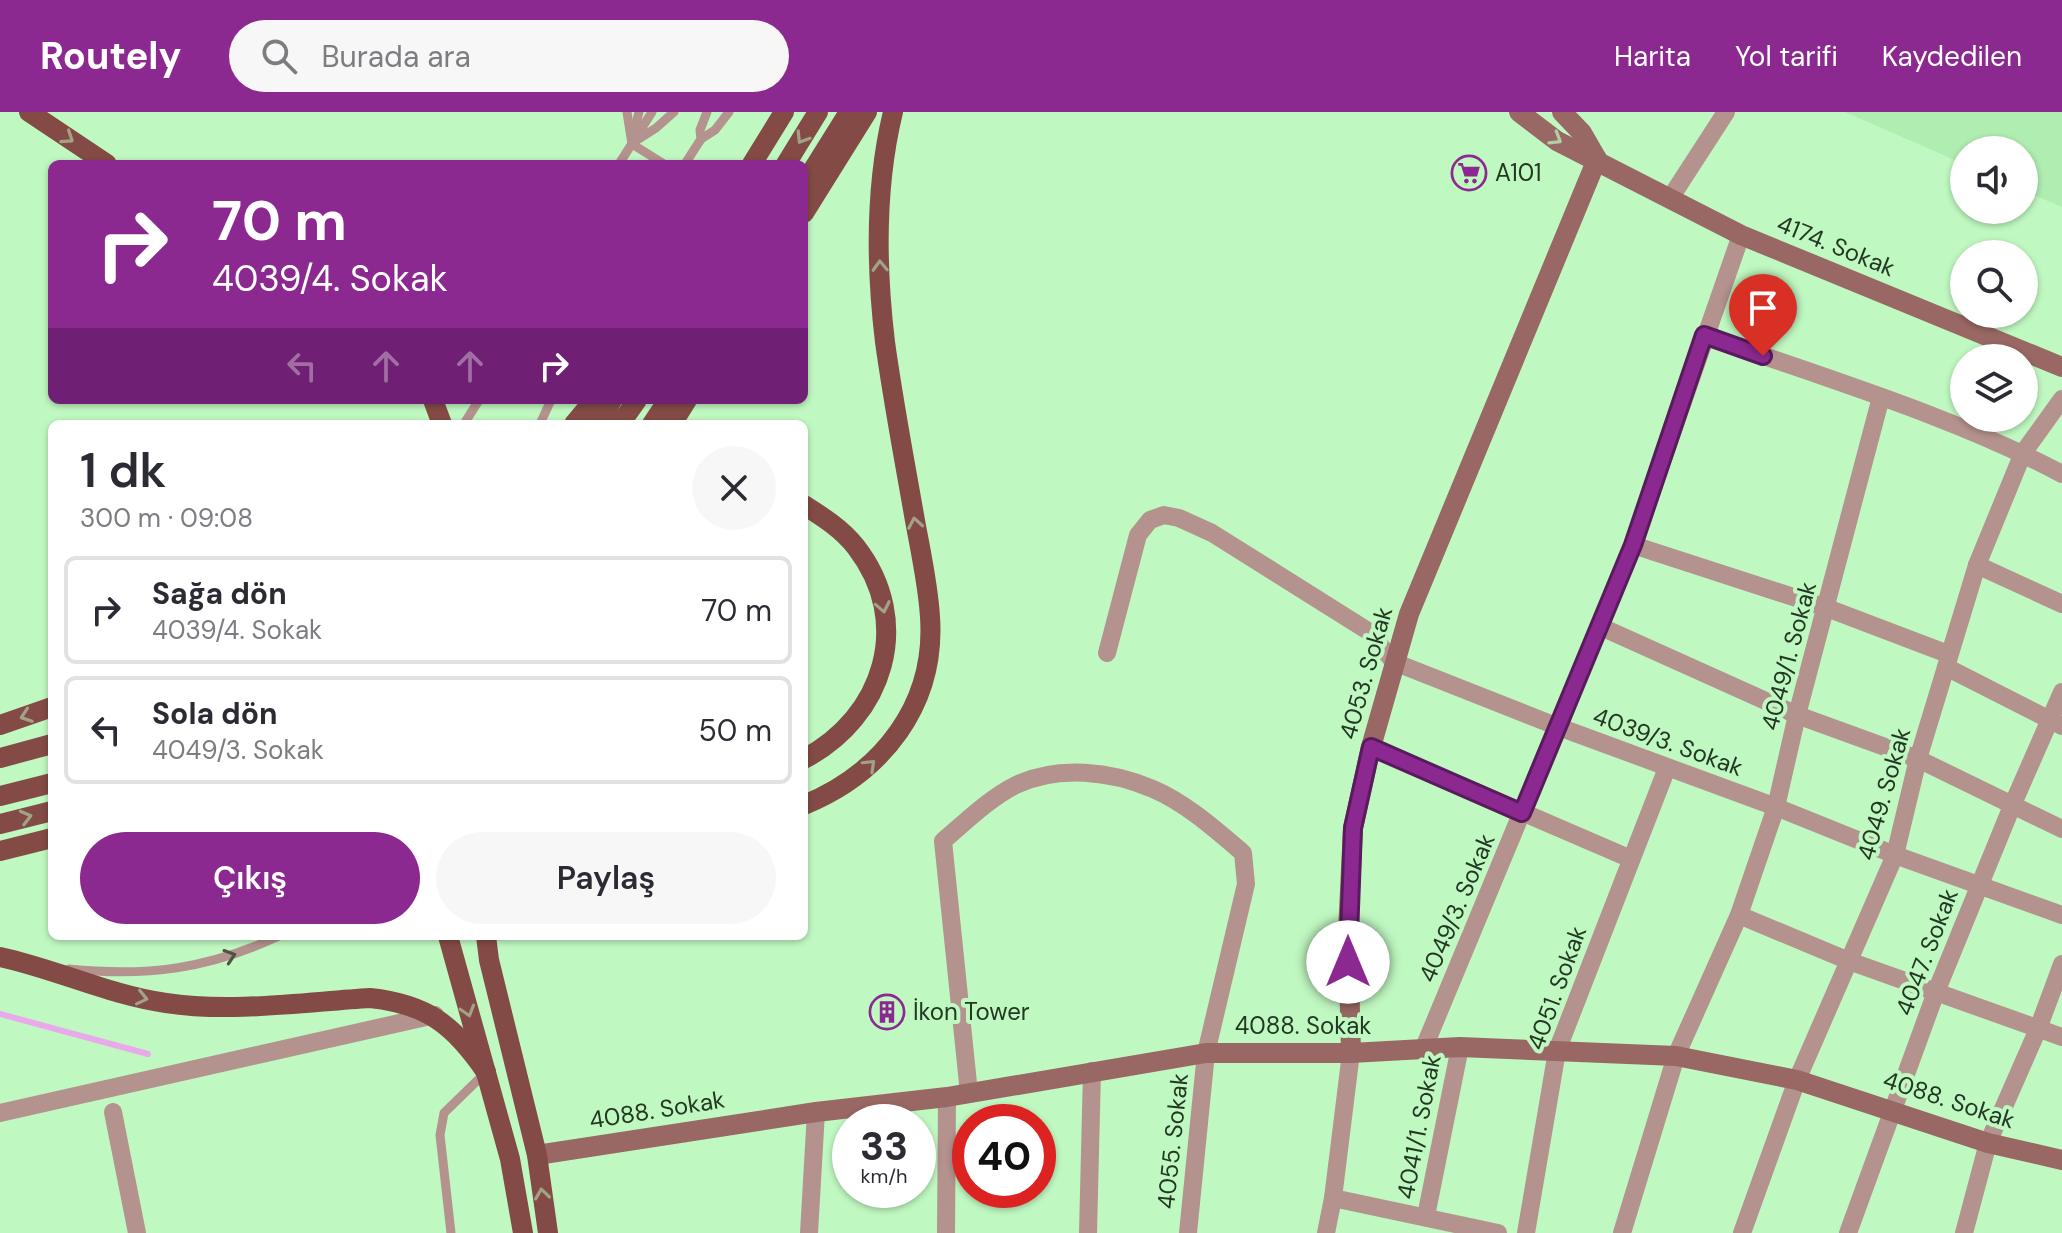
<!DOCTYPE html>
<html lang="tr">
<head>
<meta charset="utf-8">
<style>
  :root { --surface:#fff; --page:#f7f7f7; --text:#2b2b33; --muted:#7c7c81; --line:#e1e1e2; --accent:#8b2991 }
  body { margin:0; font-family:"DM Sans",sans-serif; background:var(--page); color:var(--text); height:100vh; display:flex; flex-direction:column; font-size:30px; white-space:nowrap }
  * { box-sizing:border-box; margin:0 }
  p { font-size:26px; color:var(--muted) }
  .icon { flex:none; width:44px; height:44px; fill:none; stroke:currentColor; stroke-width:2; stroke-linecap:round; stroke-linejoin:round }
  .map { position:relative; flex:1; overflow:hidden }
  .drawer { position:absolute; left:48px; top:308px; width:760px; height:520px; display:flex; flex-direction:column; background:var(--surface); border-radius:12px; box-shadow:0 2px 6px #0004 }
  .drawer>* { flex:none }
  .banner { position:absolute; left:48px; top:48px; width:760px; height:244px; border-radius:12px; box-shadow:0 2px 6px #0004; background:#8b2991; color:#fff; overflow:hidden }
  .controls { position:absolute; left:1950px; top:24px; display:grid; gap:16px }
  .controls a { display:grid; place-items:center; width:88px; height:88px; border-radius:50%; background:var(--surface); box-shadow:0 2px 6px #0004; font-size:40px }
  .speed { position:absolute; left:832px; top:992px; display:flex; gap:16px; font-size:40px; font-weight:700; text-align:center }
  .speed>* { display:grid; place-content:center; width:104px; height:104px; border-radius:50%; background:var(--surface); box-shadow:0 2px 6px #0004; line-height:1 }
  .speed small { font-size:20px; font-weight:400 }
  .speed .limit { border:12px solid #d22; background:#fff; color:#111 }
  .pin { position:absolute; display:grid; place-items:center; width:68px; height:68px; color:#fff; margin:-82px -34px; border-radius:50% 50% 50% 0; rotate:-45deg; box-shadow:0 0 8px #0007 }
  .pin .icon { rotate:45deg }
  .me { position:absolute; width:88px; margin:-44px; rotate:0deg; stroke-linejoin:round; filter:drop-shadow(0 0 6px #0008) }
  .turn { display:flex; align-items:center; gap:28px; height:168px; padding:0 32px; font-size:36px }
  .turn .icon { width:104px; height:104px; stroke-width:2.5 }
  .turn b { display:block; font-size:56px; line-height:68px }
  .lanes { display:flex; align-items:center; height:76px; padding:0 32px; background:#0003; justify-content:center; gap:40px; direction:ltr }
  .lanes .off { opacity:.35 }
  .round { display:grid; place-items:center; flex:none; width:84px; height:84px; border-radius:42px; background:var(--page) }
  .head { display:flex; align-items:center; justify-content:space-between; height:136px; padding:0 32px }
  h1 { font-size:48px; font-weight:600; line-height:60px }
  .primary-button { display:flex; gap:16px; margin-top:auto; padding:16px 32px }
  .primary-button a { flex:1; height:92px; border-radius:48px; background:var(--accent); color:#fff; font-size:32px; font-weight:600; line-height:92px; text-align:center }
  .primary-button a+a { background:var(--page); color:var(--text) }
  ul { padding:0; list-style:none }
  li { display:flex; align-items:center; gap:24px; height:108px; margin:0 16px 12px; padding:0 16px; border:4px solid var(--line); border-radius:12px }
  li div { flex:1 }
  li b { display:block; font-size:30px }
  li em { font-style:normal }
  header { display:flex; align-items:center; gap:48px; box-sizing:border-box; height:112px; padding:0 40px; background:var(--accent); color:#fff }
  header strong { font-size:38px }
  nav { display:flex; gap:44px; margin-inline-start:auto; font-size:28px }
  .search { width:560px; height:72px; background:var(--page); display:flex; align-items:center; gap:20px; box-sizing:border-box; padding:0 28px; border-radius:44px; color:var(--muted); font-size:30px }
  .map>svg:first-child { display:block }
  .built { fill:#afedb1 }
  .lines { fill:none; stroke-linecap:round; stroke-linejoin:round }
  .stream { stroke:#e9a9eb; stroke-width:6 }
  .lane { stroke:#b4928e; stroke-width:9 }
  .street { stroke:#b4928e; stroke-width:18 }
  .secondary { stroke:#996864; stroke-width:20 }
  .primary { stroke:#844b46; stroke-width:20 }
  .oneway { stroke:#a2a284 }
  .oneway2 { stroke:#b4cda5 }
  .oneway3 { stroke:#4e5343 }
  .route-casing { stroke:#5a1b5e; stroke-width:20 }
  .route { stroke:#8b2991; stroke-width:14 }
  .labels { text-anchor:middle; stroke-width:8; stroke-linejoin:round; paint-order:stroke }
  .poi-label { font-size:24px; fill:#223823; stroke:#c0f8c1; text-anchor:start }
  .street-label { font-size:24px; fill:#223823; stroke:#c0f8c1 }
</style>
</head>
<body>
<header>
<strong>Routely</strong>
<div class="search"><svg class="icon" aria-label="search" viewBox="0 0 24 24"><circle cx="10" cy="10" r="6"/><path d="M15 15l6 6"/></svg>Burada ara</div>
<nav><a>Harita</a><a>Yol tarifi</a><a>Kaydedilen</a></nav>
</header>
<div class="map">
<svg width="2062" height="1121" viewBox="0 0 2062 1121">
  <rect width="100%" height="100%" fill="#c0f8c1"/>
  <path class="built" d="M1845,0H2062V95L2024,79V38H1964V52Z"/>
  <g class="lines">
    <path class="stream" d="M0,902L148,942"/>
    <g class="lane">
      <path d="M627,0L632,32L664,52"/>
      <path d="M633,24L639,0"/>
      <path d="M701,27L715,18L729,0"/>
      <path d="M634,30L656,16L674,0"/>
      <path d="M619,52L652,0"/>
      <path d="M685,52L701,27L700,18L707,0"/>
      <path d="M464,312L479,288"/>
      <path d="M540,312L551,288"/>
      <path d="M69,857C147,865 208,857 279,824"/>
      <path d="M451,1121L440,1023L444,1001L484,962"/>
    </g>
    <g class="street">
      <path d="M1671,85L1726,0"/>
      <path d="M1704,223C1821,265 1953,304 2062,362"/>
      <path d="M1633,433L1827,496L1948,542"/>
      <path d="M1977,453L2062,492"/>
      <path d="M1599,514L1797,603L1918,647L2062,717"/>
      <path d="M1107,541L1138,423L1150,408L1164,403L1179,406L1212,421L1368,519L1394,550L1556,614L1776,695L1895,743L2062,803"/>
      <path d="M1946,555L2062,614"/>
      <path d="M1371,635L1631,747"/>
      <path d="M1739,803L1849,849L2062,925"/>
      <path d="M1423,938L1633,433L1741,123"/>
      <path d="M969,981L943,729C964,711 991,685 1016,673C1058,653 1111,659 1153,677C1186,691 1216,718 1243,741L1246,772L1206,941L1188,1121"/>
      <path d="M113,1000L137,1121"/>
      <path d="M0,1001L435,903"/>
      <path d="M1333,1086L1498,1121"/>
      <path d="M1426,1104L1460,935"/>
      <path d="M809,1121L816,1000"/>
      <path d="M946,1121L947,985"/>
      <path d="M1088,1121L1092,959"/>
      <path d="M1326,1121L1333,1086L1351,941"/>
      <path d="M1526,1121L1557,939L1667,656"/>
      <path d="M1622,1121L1676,944L1739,803L1776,695L1797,603L1881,285"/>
      <path d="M1742,1121L1797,968L1895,743L1918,647L1977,453L2023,341L2062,287"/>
      <path d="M1848,1121L1936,880L2012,694L2062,580"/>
      <path d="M1964,1121L1988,1031L2038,917L2062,852"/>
    </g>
    <g class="secondary">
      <path d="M1519,0L1557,29L1741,123L2062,255"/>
      <path d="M1562,0L1582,21L1597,47"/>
      <path d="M1351,941L1348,819L1353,716L1371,635L1409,502L1597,47"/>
      <path d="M537,1043L816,1000L947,985L1206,941H1351L1460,935L1676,944L1797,968L1988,1031L2062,1048"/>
    </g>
    <g class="primary">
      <path d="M29,0L107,52"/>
      <path d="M752,52L784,0"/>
      <path d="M786,52L818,0"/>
      <path d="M804,72L849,0"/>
      <path d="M804,101L867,0"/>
      <path d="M433,288L442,312"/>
      <path d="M574,312L594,288"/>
      <path d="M599,312L612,288"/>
      <path d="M620,312L637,288"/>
      <path d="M652,312L668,288"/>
      <path d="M672,312L687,288"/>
      <path d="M804,393C823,405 842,417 856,435C914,510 884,605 804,647"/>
      <path d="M0,613L52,595"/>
      <path d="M0,646L52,632"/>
      <path d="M0,684L52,671"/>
      <path d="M804,693C882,661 936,593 930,505C928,471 920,437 914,403C904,346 893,288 885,230C876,155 875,74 893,0"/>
      <path d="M0,712L52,699"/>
      <path d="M0,739L52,726"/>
      <path d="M448,824L510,1047L523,1121"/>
      <path d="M486,824L489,848L537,1043L548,1121"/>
      <path d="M0,845C56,857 109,883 166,891C231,901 305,890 370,886C427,892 454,913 486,960"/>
    </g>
  </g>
  <defs><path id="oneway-chevron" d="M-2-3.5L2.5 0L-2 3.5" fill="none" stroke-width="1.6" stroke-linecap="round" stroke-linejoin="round" transform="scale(2)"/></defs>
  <g class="oneway">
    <use href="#oneway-chevron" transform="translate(68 26) rotate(34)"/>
    <use href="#oneway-chevron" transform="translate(802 26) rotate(122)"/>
    <use href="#oneway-chevron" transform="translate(880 154) rotate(-92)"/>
    <use href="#oneway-chevron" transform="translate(915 411) rotate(-100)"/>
    <use href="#oneway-chevron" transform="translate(883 495) rotate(79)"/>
    <use href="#oneway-chevron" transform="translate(26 604) rotate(161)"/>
    <use href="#oneway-chevron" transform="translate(870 653) rotate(-44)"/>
    <use href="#oneway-chevron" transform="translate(26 705) rotate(-14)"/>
    <use href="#oneway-chevron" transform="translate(142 886) rotate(13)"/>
    <use href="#oneway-chevron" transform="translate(468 899) rotate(73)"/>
    <use href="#oneway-chevron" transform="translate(542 1082) rotate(-98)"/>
  </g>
  <use class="oneway2" href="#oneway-chevron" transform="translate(1556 27) rotate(31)"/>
  <use class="oneway3" href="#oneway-chevron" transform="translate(230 844) rotate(-18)"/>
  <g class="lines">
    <g class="route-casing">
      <path id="route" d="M1348,850L1353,716L1371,635L1522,701L1633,433L1704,223L1763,244"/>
    </g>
    <use href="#route" class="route"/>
  </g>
  <defs>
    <g id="supermarket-ring" transform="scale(1.8)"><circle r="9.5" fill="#c0f8c1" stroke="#8b2991" stroke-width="1.5"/><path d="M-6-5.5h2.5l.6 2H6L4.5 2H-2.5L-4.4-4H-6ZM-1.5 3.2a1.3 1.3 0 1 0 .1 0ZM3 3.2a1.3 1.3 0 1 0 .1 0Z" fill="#8b2991"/></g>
    <g id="building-ring" transform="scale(1.8)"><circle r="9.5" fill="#c0f8c1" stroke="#8b2991" stroke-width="1.5"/><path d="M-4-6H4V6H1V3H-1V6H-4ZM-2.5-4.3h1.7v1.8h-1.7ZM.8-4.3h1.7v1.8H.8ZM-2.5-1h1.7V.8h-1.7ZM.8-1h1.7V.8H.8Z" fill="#8b2991"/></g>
  </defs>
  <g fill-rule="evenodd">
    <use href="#supermarket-ring" x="1469" y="61"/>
    <use href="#building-ring" x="887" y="900"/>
  </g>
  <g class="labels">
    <g class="poi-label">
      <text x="1495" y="69">A101</text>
      <text x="913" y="908">İkon Tower</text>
    </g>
    <g class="street-label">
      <text transform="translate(1836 134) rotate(22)" y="8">4174. Sokak</text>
      <text transform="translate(1789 544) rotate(-75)" y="8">4049/1. Sokak</text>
      <text transform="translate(1366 561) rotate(-74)" y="8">4053. Sokak</text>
      <text transform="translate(1668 630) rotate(20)" y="8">4039/3. Sokak</text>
      <text transform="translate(1884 682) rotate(-74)" y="8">4049. Sokak</text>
      <text transform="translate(1457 796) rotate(-67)" y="8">4049/3. Sokak</text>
      <text transform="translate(1927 840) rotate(-69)" y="8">4047. Sokak</text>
      <text transform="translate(1557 876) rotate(-70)" y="8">4051. Sokak</text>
      <text x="1303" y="922">4088. Sokak</text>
      <text transform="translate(1949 988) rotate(18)" y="8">4088. Sokak</text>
      <text transform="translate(657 998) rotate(-9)" y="8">4088. Sokak</text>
      <text transform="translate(1419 1015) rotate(-79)" y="8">4041/1. Sokak</text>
      <text transform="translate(1173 1029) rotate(-84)" y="8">4055. Sokak</text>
    </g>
  </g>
</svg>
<div class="controls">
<a><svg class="icon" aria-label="sound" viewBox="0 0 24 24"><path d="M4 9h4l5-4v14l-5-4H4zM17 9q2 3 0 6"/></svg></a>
<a><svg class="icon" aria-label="search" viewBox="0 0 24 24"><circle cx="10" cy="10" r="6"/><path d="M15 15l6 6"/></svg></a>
<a><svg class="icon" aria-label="layers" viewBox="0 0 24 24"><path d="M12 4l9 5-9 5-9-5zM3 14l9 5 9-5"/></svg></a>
</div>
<div class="speed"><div>33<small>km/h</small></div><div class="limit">40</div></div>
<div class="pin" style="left:1763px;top:244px;background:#d93025"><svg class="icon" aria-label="arrive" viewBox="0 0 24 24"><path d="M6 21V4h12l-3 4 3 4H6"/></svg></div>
<svg class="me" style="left:1348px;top:850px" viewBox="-20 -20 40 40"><circle r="19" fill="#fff"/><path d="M0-13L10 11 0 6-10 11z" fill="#8b2991"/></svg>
<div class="banner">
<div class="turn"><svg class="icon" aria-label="right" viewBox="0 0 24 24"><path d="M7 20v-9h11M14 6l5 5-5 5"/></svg><div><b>70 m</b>4039/4. Sokak</div></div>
<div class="lanes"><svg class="icon off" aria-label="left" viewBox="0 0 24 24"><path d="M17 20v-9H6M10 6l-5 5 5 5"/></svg><svg class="icon off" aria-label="ahead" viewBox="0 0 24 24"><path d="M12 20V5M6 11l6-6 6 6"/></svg><svg class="icon off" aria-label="ahead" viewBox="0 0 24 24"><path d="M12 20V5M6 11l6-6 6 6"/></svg><svg class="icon" aria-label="right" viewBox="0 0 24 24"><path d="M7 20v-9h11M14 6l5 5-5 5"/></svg></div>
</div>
<section class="drawer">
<div class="head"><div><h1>1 dk</h1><p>300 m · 09:08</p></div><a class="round"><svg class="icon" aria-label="close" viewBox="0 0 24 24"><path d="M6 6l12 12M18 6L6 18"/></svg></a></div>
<ul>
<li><svg class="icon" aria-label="right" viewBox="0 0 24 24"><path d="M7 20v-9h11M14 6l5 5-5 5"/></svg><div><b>Sağa dön</b><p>4039/4. Sokak</p></div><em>70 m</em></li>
<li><svg class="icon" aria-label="left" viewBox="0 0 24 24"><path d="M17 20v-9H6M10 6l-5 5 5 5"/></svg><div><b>Sola dön</b><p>4049/3. Sokak</p></div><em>50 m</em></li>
</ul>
<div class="primary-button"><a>Çıkış</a><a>Paylaş</a></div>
</section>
</div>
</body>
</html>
